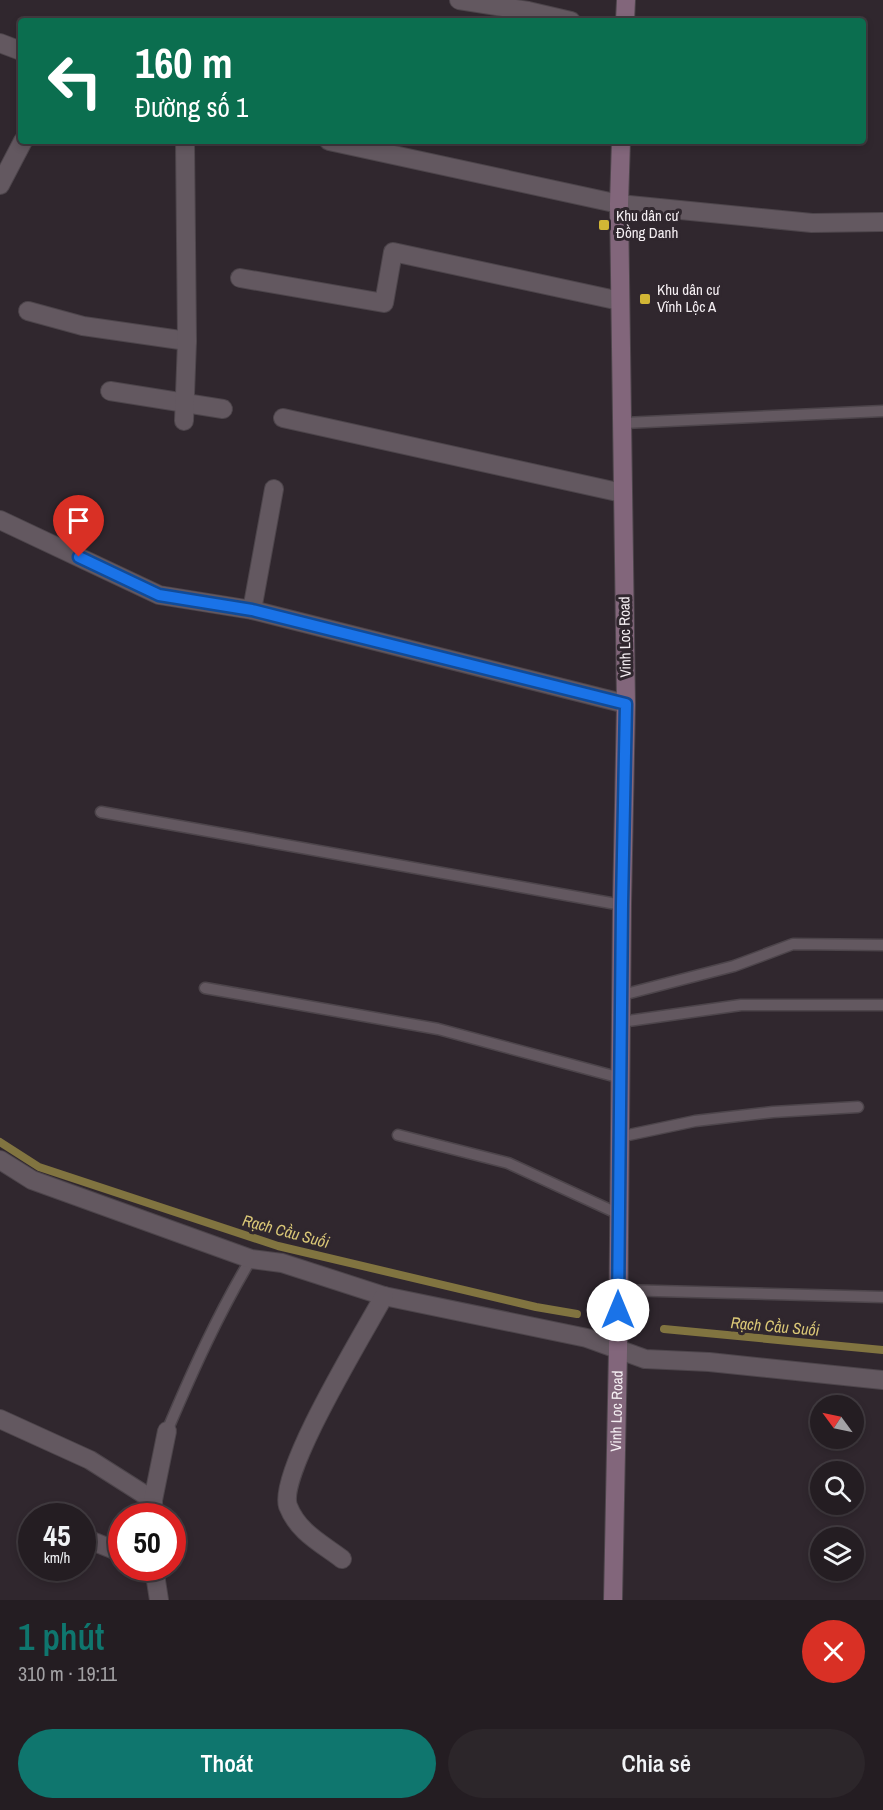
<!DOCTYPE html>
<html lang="vi">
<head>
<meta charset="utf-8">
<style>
  :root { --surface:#241d22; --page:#2c262a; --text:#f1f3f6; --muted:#a3a2a5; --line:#413b40; --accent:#0f766e }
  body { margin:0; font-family:"Archivo Narrow",sans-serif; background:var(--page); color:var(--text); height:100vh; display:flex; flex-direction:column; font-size:22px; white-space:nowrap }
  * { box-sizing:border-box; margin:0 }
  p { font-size:20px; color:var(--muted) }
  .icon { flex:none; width:33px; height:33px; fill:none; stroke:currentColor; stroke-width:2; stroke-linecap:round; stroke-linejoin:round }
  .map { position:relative; height:1600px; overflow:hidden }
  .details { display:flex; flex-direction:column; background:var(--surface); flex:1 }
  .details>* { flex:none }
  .guide { position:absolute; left:18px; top:18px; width:848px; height:126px; border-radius:6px; box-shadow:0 3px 9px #0003,0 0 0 2px var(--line); background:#0b6e4f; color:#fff; overflow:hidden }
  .needle { width:39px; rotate:303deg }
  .buttons { position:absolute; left:810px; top:1395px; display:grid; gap:12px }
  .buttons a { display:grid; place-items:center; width:54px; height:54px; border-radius:50%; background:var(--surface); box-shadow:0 3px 9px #0003,0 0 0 2px var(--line); font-size:30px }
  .speed { position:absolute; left:18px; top:1503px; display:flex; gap:12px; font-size:30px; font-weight:700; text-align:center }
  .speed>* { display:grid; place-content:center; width:78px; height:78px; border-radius:50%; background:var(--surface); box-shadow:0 3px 9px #0003,0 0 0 2px var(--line); line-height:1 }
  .speed small { font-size:15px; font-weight:400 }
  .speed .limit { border:9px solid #d22; background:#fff; color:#111 }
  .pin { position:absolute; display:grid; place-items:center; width:51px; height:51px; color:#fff; margin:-62px -26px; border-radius:50% 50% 50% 0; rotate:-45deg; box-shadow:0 0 6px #0007 }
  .pin .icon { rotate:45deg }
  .me { position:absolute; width:66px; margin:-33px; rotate:0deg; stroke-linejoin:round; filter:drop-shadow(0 0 4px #0008) }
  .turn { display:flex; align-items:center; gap:21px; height:126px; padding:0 18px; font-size:27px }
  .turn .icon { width:78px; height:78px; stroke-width:2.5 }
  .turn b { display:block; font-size:42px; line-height:51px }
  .round { display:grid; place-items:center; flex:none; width:63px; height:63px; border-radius:32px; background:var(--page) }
  .summary { display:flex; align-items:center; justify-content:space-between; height:102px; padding:0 18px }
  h1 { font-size:36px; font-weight:600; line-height:45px; color:var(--accent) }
  .action { display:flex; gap:12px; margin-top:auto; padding:12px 18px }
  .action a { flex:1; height:69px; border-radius:36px; background:var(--accent); color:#fff; font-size:24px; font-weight:600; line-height:69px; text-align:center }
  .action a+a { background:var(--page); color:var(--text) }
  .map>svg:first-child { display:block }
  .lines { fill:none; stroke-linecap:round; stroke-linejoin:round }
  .stream { stroke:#817440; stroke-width:8 }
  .lane-casing { stroke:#4d454b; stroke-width:13 }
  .street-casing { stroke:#4d454b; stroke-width:20 }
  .secondary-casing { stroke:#4d454b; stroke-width:20 }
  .lane { stroke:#635860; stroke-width:10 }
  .street { stroke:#635860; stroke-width:18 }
  .secondary { stroke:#82667b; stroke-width:18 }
  .route-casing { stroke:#114b97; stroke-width:15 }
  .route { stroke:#1a73e8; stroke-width:10 }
  .poi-dot { fill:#d2b635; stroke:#30272e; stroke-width:2 }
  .labels { text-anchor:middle; stroke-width:6; stroke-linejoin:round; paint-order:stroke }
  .poi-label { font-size:15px; fill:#f4eef2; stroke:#30272e; text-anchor:start }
  .street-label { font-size:15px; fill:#f4eef2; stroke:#30272e }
  .water-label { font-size:16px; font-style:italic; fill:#dbc877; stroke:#30272e }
</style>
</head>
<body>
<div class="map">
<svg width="883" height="1600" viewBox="0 0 883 1600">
  <rect width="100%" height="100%" fill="#30272e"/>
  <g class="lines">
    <g class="stream">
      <path d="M0,1142L39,1167L278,1246L536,1307L577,1314"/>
      <path d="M664,1329L883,1350"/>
    </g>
    <g class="lane-casing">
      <g id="lane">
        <path d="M624,423L883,411"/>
        <path d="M101,812L622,905"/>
        <path d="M205,988L438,1029L621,1078"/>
        <path d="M622,995L734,966L793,944L883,945"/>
        <path d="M621,1022L741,1005H883"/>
        <path d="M398,1135L508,1163L619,1214"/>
        <path d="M619,1137L695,1121L773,1112L858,1107"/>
        <path d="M619,1290L883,1297"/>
        <path d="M167,1431C192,1372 218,1314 251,1259"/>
      </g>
    </g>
    <g class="street-casing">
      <g id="street">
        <path d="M459,0L528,11L571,21"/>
        <path d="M0,43L21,51"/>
        <path d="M329,141L619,204L812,223L883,222"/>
        <path d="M0,185L23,141"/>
        <path d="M240,278L384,303L393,252L620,301"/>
        <path d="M28,311L83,326L187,341"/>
        <path d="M110,391L223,409"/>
        <path d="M283,418L622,493"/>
        <path d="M184,421L187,341L185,141"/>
        <path d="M0,520L159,595L252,610L626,704"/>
        <path d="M252,610L274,489"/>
        <path d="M0,1160L32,1180L251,1259L282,1263L384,1296L587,1338L645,1359L709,1362L883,1380"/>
        <path d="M0,1419L90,1460L153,1500"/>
        <path d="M153,1516V1500L167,1431"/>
        <path d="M82,1537L122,1553"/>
        <path d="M342,1559C321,1543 298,1532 288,1506C277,1474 365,1331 384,1296"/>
        <path d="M154,1568L159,1600"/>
      </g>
    </g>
    <g class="secondary-casing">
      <g id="secondary">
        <path d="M625,21L626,0"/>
        <path id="s1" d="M613,1600L618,1350L622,905L626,704L619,204L621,141"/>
      </g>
    </g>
    <use href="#lane" class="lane"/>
    <use href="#street" class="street"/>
    <use href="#secondary" class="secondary"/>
  </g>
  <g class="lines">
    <g class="route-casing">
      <path id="route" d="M79,557L159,595L252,610L626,704L622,905L618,1310"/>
    </g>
    <use href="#route" class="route"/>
  </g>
  <g class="poi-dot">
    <rect x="598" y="219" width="12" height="12" rx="3"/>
    <rect x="639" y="293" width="12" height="12" rx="3"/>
  </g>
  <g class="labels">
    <g class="poi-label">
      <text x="616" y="221">Khu dân cư<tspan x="616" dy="17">Đồng Danh</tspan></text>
      <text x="657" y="295">Khu dân cư<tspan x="657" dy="17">Vĩnh Lộc A</tspan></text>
    </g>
    <g class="street-label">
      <text transform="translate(625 637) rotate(-91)" y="5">Vinh Loc Road</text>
      <text dy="5" stroke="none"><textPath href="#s1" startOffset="189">Vinh Loc Road</textPath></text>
    </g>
    <g class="water-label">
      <text transform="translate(286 1231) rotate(15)" y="6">Rạch Cầu Suối</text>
      <text transform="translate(775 1326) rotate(5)" y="6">Rạch Cầu Suối</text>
    </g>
  </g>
</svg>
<div class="buttons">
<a><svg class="needle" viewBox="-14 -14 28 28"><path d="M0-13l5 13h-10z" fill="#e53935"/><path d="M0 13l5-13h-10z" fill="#a3a2a5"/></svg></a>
<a><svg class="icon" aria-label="search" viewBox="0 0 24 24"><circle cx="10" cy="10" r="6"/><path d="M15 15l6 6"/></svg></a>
<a><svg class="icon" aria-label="layers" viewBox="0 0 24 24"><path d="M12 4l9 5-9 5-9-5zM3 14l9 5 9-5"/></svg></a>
</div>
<div class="speed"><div>45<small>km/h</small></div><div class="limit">50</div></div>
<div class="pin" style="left:79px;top:557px;background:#d93025"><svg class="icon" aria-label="arrive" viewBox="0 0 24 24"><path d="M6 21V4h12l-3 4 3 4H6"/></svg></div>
<svg class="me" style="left:618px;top:1310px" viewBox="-20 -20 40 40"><circle r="19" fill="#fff"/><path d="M0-13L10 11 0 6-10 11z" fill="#1a73e8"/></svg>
<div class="guide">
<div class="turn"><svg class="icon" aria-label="left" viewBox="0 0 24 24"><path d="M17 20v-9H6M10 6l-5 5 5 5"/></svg><div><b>160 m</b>Đường số 1</div></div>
</div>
</div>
<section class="details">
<div class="summary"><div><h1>1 phút</h1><p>310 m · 19:11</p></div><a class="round" style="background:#d93025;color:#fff"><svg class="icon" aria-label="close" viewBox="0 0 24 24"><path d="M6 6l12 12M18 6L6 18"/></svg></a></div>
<div class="action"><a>Thoát</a><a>Chia sẻ</a></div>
</section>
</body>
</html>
